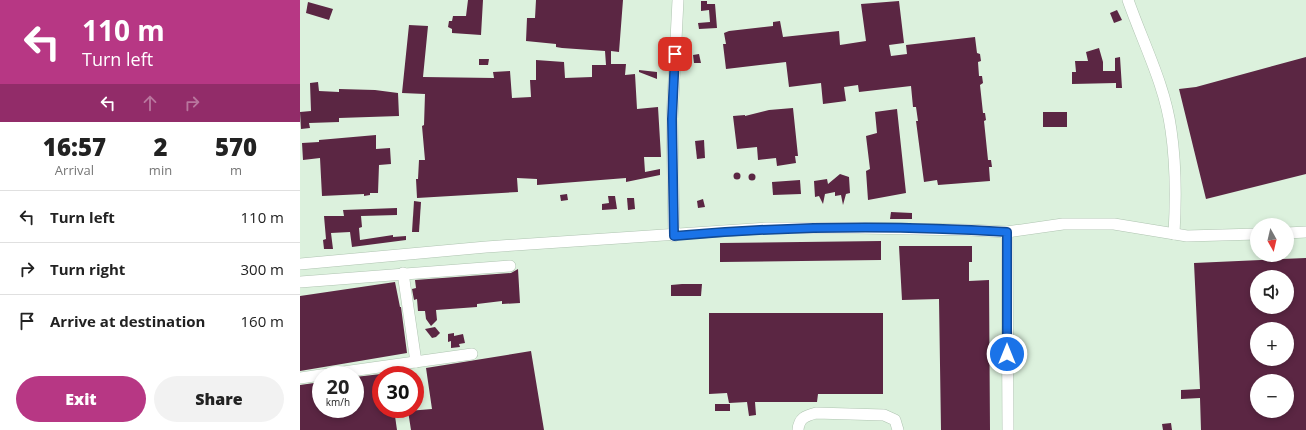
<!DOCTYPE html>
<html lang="en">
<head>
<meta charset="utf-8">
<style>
  :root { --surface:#fff; --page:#f2f2f2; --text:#222; --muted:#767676; --line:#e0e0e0; --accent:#b73784 }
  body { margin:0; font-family:"Open Sans",sans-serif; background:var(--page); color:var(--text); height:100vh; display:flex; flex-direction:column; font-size:15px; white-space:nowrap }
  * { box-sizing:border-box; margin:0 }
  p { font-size:13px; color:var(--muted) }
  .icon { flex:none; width:22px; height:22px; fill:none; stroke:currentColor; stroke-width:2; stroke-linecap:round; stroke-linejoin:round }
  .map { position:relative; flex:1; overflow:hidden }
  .sheet { display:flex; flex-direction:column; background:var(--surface); width:300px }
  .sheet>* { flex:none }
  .banner { background:#b73784; color:#fff; overflow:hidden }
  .needle { width:26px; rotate:172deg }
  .tools { position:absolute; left:950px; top:218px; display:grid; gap:8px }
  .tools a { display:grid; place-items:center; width:44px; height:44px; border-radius:50%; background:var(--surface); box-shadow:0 2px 6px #0003; font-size:20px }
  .speed { position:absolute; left:12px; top:366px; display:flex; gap:8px; font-size:20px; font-weight:700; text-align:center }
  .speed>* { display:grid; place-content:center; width:52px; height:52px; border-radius:50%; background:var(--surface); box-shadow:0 2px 6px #0003; line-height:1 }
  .speed small { font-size:10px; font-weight:400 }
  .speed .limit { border:6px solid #d22; background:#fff; color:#111 }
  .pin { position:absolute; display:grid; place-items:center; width:34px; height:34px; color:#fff; margin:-17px; border-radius:8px; box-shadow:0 2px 6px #0006 }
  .me { position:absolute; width:44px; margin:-22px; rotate:0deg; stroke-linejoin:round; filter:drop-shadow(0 0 3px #0008) }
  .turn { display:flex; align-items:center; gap:14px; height:84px; padding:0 16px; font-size:18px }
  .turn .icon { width:52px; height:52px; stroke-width:2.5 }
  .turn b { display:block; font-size:28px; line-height:34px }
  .lanes { display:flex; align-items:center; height:38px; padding:0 16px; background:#0003; justify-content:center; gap:20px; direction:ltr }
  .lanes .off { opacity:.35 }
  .eta { display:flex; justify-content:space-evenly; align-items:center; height:68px; text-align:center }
  .eta b { font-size:24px; font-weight:800; line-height:28px }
  .button { display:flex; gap:8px; margin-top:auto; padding:8px 16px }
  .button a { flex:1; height:46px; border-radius:24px; background:var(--accent); color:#fff; font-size:16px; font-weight:800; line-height:46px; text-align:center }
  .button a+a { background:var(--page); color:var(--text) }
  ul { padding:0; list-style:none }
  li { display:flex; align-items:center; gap:12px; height:52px; padding:0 16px; border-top:1px solid var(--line) }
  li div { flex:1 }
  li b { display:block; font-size:15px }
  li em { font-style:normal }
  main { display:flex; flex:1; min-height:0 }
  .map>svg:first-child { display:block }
  .building { fill:#5b2643; fill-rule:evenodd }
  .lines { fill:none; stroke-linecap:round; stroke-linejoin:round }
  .minor-casing { stroke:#afc4b1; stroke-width:12 }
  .minor { stroke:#fff; stroke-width:11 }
  .route-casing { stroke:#114b97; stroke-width:10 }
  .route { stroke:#1a73e8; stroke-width:7 }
</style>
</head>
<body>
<main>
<section class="sheet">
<div class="banner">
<div class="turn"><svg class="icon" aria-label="left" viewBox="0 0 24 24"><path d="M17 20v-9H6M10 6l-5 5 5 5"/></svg><div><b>110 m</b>Turn left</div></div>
<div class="lanes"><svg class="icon" aria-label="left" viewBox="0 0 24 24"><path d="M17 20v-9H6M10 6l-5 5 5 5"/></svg><svg class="icon off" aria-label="ahead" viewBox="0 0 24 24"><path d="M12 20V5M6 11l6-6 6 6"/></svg><svg class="icon off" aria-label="right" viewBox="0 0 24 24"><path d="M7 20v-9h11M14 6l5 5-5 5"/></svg></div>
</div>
<div class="eta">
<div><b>16:57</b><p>Arrival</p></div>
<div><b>2</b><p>min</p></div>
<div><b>570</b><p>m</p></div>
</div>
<ul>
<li><svg class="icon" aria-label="left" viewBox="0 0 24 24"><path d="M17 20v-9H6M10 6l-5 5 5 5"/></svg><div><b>Turn left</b></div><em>110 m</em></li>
<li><svg class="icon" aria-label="right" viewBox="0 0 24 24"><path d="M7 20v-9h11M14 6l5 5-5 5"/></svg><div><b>Turn right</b></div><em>300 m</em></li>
<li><svg class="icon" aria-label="arrive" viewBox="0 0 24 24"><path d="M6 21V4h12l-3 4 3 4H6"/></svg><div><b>Arrive at destination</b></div><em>160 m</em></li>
</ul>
<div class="button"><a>Exit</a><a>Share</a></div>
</section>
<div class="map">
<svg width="1006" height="430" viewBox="0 0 1006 430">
  <rect width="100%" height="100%" fill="#dcf1dd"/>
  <g class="building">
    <path d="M168,0H183L181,35L152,33V29L148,27L149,21H152L153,16H166Z"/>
    <path d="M236,0H323L319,52L311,51V64H326L325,75L335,74L337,109L358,107L361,157H344L345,172L360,169V175L326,182V178L237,185V179L217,178L218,192L117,198L116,179H118L119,160H125L122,126L124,125L125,94L102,93L109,25L128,26L123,77L194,78L193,72L210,71L212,98L231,97L230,80H236V60L264,62L265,78L292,77V65H306L305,51L262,48L256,47V44L226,41L227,18H235Z"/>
    <path d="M401,1H407V4H415L417,28L399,29L398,23L410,22L409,10L401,11Z"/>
    <path d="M599,1L604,43L589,45L591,56L607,54L606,45L675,37L677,53L680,54L681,61L678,62L679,76H682L683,83L680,85L683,113H685L686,120L684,121L688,160H691L692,167H689L690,181L638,185L637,180L624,182L616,121H618L616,107H613L611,86L559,92L558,85L544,87L546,101L523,104L521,83L489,87L486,62L426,69L423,44H426L424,33L429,31L473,26V22L480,21L483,37L539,31L540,45L566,41L561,4Z"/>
    <path d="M8,2L33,9L29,20L6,13Z"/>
    <path d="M817,10L822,20L814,23L810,13Z"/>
    <path d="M799,48L803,62V71H815V58L820,57L822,88H816V83L772,84V72H776L775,61H788L786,52Z"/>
    <path d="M399,54L401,63H394L393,55Z"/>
    <path d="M1006,57V174L906,199L879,89L896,87Z"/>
    <path d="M179,59H189L188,65H179Z"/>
    <path d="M339,70L357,72V79L339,72Z"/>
    <path d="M18,82L19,91L39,92V89L75,90L98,93L99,116L39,118V122L9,123L10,128L1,129L0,112L11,111L10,83Z"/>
    <path d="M493,108L498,156H495L496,163L477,166L476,158L458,160L457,147L437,149L433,116L445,115V116L469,110Z"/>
    <path d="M597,109L606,193L568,200L566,171L570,169L566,136L577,133L575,112Z"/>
    <rect x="743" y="112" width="24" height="15"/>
    <path d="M76,135V149L90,148L91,164L79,165L78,193H70V195L64,196V194L22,196L20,158L3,160L2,143L19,142V140Z"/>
    <path d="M404,140L405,158L397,159L395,141Z"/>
    <circle cx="437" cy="176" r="3.5"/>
    <circle cx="452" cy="177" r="3.5"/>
    <path d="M540,174L549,177L550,193L546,194L543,205L541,195L535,196V192L525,194L523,204L519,196L515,197L514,181L527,179L528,184Z"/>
    <path d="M500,180L501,194L473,195L472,182Z"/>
    <path d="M267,194L268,200L261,201L260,195Z"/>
    <path d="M308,196H315L317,209L302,210V204L309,203Z"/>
    <path d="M327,198H334L335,209L328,210Z"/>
    <path d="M403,199L405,207L398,208L397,201Z"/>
    <path d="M114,201L121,202L119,232H112Z"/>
    <path d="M97,208V215L61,216L62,227L59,228L60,240L93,235V237L106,236V240L52,247L50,232L31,233L33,249H24L23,240L26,239L24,216H44L43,210Z"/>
    <path d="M591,212L612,213V219H590Z"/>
    <path d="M581,241V260L420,262V243Z"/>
    <path d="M599,246H672V262H669V281L689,280L690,430H641L639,299L602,300Z"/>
    <path d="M1006,258V430H901L900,398L881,399V390L900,389L894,263ZM957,277H987V307H957ZM957,329H987V359H957ZM957,381H987V411H957Z"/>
    <path d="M218,269L220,303L202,304V301L177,304V307L136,310L137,320L131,326L126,319L125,311H118L117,299L114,300L112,289L116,288L115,280L211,273Z"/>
    <path d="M95,282L100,307H101L107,353L0,371V296Z"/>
    <path d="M382,284H402L401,296H371V285Z"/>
    <path d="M409,313H583V394H518L517,402H455L456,415L449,416L447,402L429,403L427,393L409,394Z"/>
    <path d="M135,327L140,333L136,337L132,338L125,329Z"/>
    <path d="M154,333V336L163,334L165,343L159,344L160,347L151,348V341L148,342V334Z"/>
    <path d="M231,351L244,430H111L108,411L132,409L126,368Z"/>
    <path d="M81,374V409H94L97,430H0V385L21,382V409H55V377Z"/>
    <rect x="415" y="404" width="15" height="7"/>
    <path d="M871,423L872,430H863L862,424Z"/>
  </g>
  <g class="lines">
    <g class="minor-casing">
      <g id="minor">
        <path d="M828,0C843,43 865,85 871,130C876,164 876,200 874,234"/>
        <path d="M707,232L708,430"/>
        <path d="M987,233L1006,232"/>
        <path d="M374,236L372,119L378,0"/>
        <path d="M0,264L186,247L467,228H558L669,230L707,232L763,224H814L887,236L957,234"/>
        <path d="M103,273L116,362"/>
        <path d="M0,282L210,266"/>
        <path d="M22,375L172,354"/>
        <path d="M0,378L21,375"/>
        <path d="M498,430C499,418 505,416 516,413L584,415L595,420L598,430"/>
      </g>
    </g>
    <use href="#minor" class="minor"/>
  </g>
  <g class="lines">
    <g class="route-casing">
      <path id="route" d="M375,54L372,119L374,236C485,226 596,225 707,232V354"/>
    </g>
    <use href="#route" class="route"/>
  </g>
</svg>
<div class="tools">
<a><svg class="needle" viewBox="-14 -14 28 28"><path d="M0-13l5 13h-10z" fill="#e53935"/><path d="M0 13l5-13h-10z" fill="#767676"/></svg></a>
<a><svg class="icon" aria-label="sound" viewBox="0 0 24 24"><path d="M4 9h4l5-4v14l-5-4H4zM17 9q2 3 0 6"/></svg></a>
<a>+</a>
<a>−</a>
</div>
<div class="speed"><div>20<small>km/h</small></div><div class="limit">30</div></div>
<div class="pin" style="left:375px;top:54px;background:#d93025"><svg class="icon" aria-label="arrive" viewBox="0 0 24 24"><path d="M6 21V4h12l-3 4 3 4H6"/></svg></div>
<svg class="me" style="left:707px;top:354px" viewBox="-20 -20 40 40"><circle r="17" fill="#1a73e8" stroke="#fff" stroke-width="3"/><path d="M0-11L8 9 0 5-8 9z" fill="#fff"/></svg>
</div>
</main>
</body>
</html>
